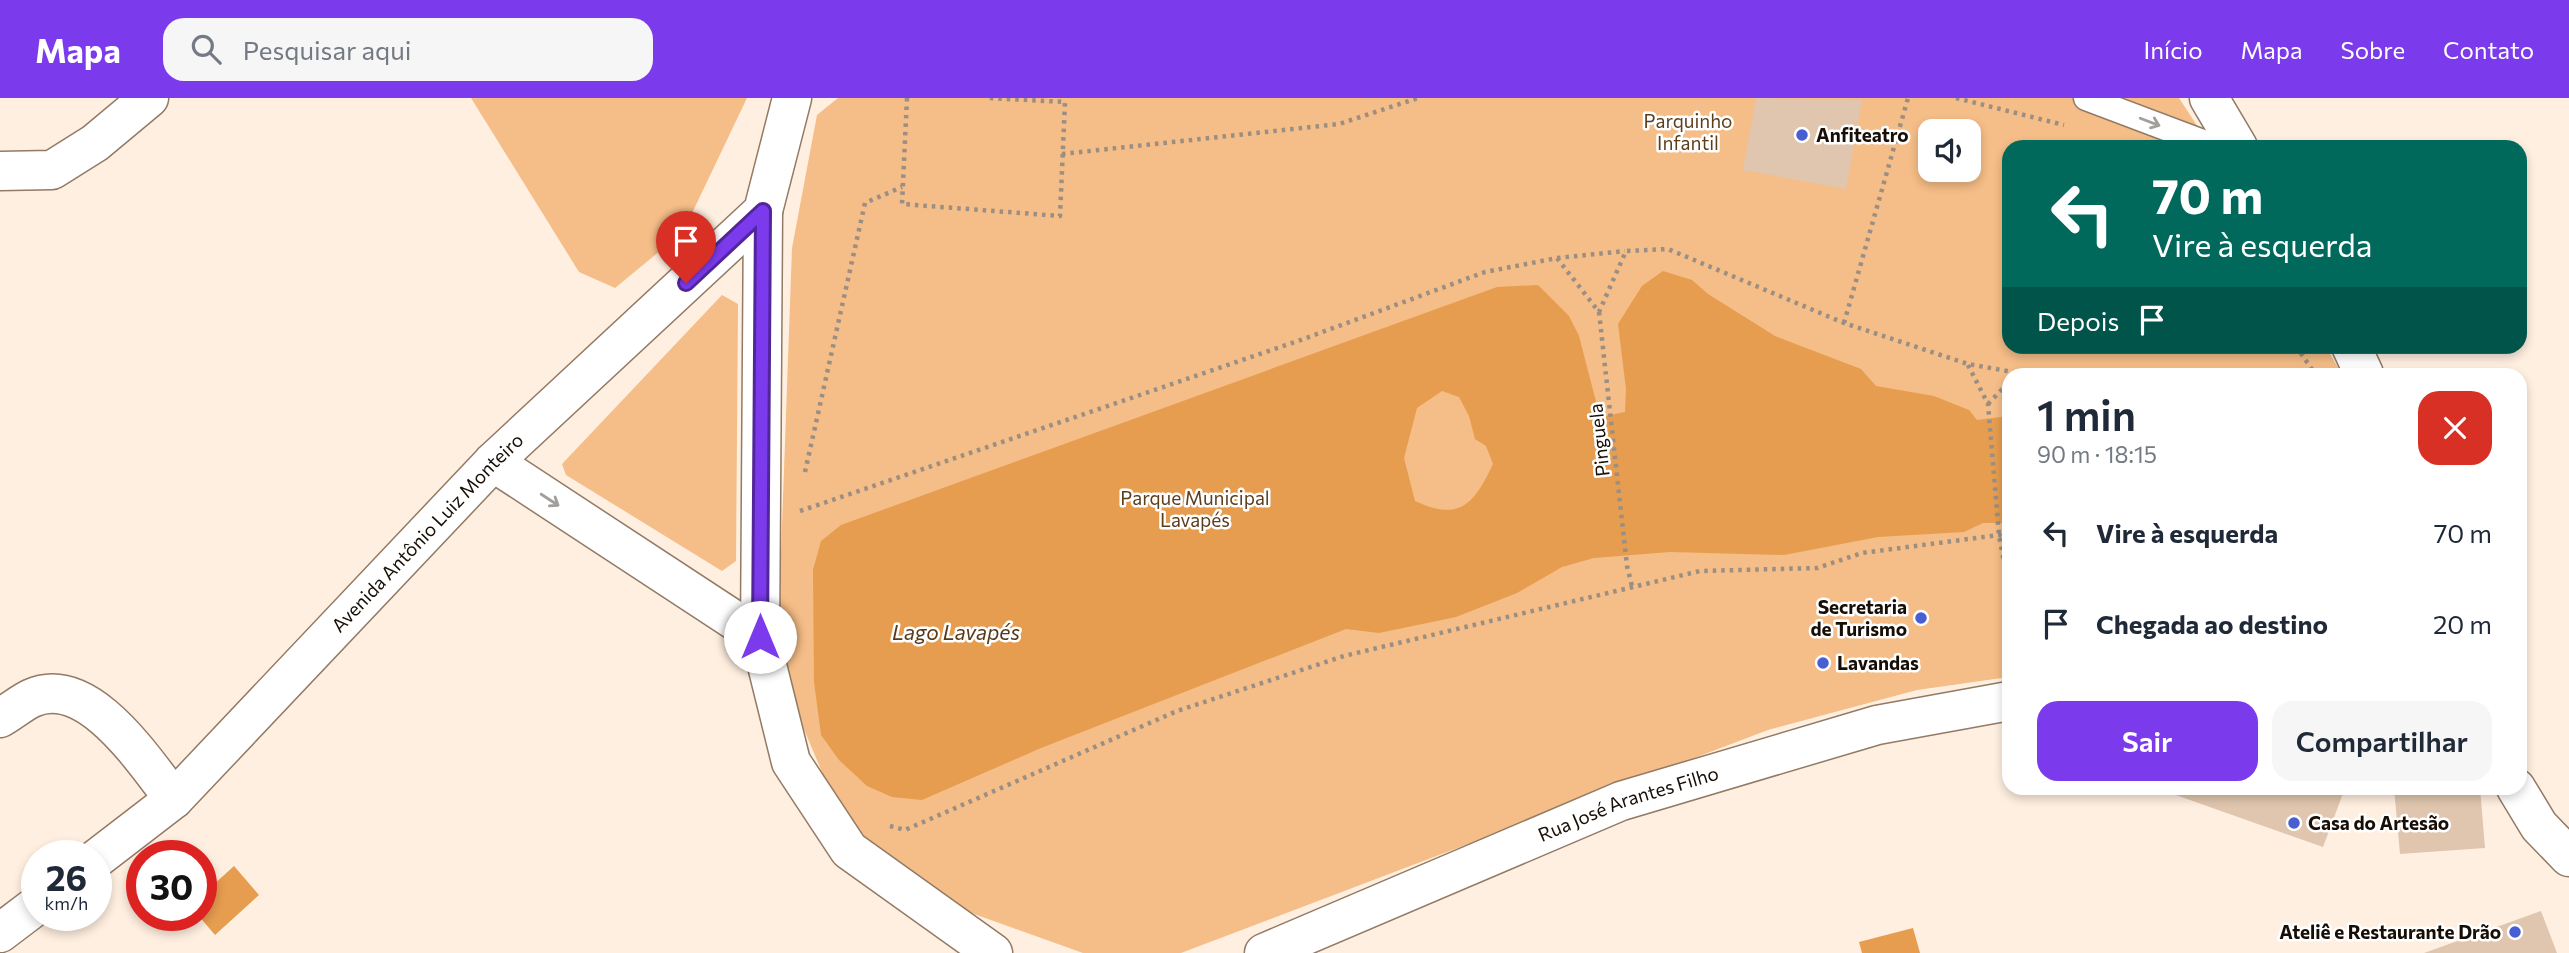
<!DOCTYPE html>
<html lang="pt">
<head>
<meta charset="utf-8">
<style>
  :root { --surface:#fff; --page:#f6f6f7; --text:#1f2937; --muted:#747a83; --accent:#7c3aed }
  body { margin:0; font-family:Commissioner,sans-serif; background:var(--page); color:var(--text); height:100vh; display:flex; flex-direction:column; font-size:26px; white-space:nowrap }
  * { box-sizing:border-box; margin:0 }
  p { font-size:23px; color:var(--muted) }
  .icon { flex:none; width:38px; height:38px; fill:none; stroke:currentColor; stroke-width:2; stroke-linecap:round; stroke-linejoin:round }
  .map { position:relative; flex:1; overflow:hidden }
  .drawer { position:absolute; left:2002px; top:270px; width:525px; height:427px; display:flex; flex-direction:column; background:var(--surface); border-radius:21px; box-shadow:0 4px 10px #0003 }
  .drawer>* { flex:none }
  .hud { position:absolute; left:2002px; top:42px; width:525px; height:214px; border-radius:21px; box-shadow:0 4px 10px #0003; background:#00695c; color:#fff; overflow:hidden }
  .fabs { position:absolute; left:1918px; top:21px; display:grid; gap:14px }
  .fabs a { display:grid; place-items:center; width:63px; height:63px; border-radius:14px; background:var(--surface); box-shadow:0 4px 10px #0003; font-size:35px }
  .speed { position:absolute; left:21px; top:742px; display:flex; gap:14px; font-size:35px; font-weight:700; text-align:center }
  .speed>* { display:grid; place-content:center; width:91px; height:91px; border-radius:50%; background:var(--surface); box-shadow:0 4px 10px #0003; line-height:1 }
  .speed small { font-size:18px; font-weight:400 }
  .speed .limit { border:10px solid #d22; background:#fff; color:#111 }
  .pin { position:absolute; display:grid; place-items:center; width:60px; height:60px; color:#fff; margin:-72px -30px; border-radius:50% 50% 50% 0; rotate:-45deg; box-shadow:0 0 7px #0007 }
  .pin .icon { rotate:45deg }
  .me { position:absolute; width:77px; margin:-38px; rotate:0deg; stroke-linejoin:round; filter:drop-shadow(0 0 5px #0008) }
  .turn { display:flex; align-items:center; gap:24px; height:147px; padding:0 35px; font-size:32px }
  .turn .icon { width:91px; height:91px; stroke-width:2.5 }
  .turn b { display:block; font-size:49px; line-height:60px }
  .then { display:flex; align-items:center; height:66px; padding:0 35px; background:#0003; gap:14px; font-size:26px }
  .round { display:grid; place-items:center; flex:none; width:74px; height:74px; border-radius:21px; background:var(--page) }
  .overview { display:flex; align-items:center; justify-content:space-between; height:119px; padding:0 35px }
  h1 { font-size:42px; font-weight:600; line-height:52px }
  .cta { display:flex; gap:14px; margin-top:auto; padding:14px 35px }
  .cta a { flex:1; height:80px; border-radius:21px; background:var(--accent); color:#fff; font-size:28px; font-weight:600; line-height:80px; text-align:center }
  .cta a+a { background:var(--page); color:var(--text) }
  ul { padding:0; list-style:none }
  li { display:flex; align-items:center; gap:21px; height:91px; padding:0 35px }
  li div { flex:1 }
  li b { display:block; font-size:26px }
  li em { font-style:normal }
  header { display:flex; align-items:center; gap:42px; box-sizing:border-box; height:98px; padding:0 35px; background:var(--accent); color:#fff }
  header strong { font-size:33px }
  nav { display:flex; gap:38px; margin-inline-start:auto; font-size:24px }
  .search { width:490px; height:63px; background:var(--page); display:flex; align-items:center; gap:18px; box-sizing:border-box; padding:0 24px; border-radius:21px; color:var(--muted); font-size:26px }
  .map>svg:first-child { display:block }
  .green { fill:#f5bd87; fill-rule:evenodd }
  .water { fill:#e69d4f; fill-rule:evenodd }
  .building { fill:#e0c6ae }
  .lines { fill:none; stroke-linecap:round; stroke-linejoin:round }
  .service-casing { stroke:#927a64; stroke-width:27 }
  .minor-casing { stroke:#927a64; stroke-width:41 }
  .tertiary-casing { stroke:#927a64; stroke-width:41 }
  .path { stroke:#9b8e82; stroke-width:4.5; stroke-dasharray:3.5 5; stroke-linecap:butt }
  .service { stroke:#fff; stroke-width:24 }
  .minor { stroke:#fff; stroke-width:38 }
  .tertiary { stroke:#fff; stroke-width:38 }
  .oneway { stroke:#a29f9b }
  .route-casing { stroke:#51269a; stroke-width:18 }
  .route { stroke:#7c3aed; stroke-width:12 }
  .poi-dot { fill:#485ed3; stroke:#fff; stroke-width:2.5 }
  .labels { text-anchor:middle; stroke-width:5; stroke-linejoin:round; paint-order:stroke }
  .park-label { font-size:19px; fill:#5c3e1d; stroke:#fff }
  .poi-label { font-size:19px; font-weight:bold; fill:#170e06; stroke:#fff; text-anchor:start }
  .street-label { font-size:19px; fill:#170e06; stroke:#fff }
  .water-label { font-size:21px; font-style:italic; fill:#583a1a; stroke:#fff }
</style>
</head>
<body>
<header>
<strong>Mapa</strong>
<div class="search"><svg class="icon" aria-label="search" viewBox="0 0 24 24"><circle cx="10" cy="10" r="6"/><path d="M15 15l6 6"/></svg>Pesquisar aqui</div>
<nav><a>Início</a><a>Mapa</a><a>Sobre</a><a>Contato</a></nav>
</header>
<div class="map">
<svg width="2569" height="855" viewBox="0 0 2569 855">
  <rect width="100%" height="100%" fill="#ffefe0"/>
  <g class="green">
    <path d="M471,0H747L683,134L615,190L579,174Z"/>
    <path d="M838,0H2179L2211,49H2009V248L2326,249L2342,276H2009V579L1917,592L1768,632L1181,855H1083L963,812L861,740L827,686L777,567L792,150L817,17ZM1930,33H1969V72H1930Z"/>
    <path d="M722,197L738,206L736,463L722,473L566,377L562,366Z"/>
  </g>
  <g class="water">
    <path d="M1663,173L1692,182L1708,196L1775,238L1861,271L1876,288L1934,298L1969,312L1977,322L2009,318V425H1983L1964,434L1878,439L1784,457L1670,454L1594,460L1562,469L1517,495L1456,519L1379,535L1346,531L1041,650L922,702L892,699L867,688L839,662L821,637L814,584L813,472L821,443L841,427L1497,189L1538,187L1569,218L1579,238L1600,319L1625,314L1626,291L1618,226L1642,188ZM1442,293L1459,299L1469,318L1475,341L1486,348L1493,366C1474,406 1460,424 1415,403L1404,360L1417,310Z"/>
    <path d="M234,768L259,797L215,837L198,817H201V798Z"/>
    <path d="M1913,830L1920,855H1862L1859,844Z"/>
  </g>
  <g class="building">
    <path d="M1756,0L1862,2L1846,91L1743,72Z"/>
    <path d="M2156,690H2345L2323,749Z"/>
    <path d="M2394,690H2480L2485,750L2400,756Z"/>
    <path d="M2541,813L2557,855H2424Z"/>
  </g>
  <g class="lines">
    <g class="service-casing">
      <path id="service" d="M2086,0L2216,49"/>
    </g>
    <g class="minor-casing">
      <g id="minor">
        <path d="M2209,0L2238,49"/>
        <path d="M763,113L760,539L791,664L849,752L993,855"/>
        <path d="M2351,248L2364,276"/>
        <path d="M493,364L760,539"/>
        <path d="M0,620C11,614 21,605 32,600C89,575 145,665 174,701"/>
        <path d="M2516,690L2539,728L2569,759"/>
        <path id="s1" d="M1264,855L1621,703L1877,627L2009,603"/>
      </g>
    </g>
    <g class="tertiary-casing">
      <g id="tertiary">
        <path d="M0,73L52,72L95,45L149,0"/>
        <path id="s2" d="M96,761L174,701L493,364L763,113L792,0"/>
        <path d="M0,835L37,807"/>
      </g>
    </g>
    <g class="path">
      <path d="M907,0L902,106L1060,118L1065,4L988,0"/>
      <path d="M1956,0L2064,27"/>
      <path d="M1062,56L1339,26L1418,0"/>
      <path d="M1557,160L1625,153"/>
      <path d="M1599,214L1627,468L1632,488"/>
      <path d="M1844,225L1908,0"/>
      <path d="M2296,248L2315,276"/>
      <path d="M1968,267L1988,306L1999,437L2009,491"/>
      <path d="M1988,306L2009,284"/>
      <path d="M805,374L865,105L902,89"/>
      <path d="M800,413L1298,243L1485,174L1557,160L1599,214L1626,153L1668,151L1844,225L1968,266L2018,275L2059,276"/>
      <path d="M890,728L905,732L1177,613L1344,558L1700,473L1817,470L1862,455L1999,437L2009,441"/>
    </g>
    <use href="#service" class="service"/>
    <use href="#minor" class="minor"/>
    <use href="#tertiary" class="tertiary"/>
  </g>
  <defs><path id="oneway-shaft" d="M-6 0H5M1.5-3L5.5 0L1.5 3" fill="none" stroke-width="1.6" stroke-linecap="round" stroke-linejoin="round" transform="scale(1.75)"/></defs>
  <g class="oneway">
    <use href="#oneway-shaft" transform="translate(2150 24) rotate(21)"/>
    <use href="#oneway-shaft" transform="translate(550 402) rotate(33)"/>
  </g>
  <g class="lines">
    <g class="route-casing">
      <path id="route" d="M686,185L763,113L760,539"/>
    </g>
    <use href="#route" class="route"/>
  </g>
  <g class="poi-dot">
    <circle cx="1802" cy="37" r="7"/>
    <circle cx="1921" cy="520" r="7"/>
    <circle cx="1823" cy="565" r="7"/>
    <circle cx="2294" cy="725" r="7"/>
    <circle cx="2515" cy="834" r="7"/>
  </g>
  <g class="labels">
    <g class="park-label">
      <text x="1688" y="30">Parquinho<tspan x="1688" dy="22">Infantil</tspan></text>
      <text x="1195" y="407">Parque Municipal<tspan x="1195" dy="22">Lavapés</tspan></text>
    </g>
    <g class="poi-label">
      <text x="1816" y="44">Anfiteatro</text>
      <text x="1907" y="516" text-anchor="end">Secretaria<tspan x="1907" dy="22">de Turismo</tspan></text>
      <text x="1837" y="572">Lavandas</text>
      <text x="2308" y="732">Casa do Artesão</text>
      <text x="2501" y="841" text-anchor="end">Ateliê e Restaurante Drão</text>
    </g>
    <g class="street-label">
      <text transform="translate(1599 342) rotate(-96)" y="7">Pinguela</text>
      <text dy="7" stroke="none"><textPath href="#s2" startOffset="466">Avenida Antônio Luiz Monteiro</textPath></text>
      <text dy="7" stroke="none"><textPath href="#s1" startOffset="394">Rua José Arantes Filho</textPath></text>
    </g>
    <g class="water-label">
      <text x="956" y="542">Lago Lavapés</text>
    </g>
  </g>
</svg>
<div class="fabs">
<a><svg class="icon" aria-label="sound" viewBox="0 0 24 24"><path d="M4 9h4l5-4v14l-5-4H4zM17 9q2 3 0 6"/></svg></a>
</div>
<div class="speed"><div>26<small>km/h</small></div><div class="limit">30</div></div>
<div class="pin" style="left:686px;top:185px;background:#d93025"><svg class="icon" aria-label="arrive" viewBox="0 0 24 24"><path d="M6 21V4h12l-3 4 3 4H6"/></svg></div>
<svg class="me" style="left:760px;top:539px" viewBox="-20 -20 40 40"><circle r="19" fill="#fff"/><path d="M0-13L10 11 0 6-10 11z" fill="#7c3aed"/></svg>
<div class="hud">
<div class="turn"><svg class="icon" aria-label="left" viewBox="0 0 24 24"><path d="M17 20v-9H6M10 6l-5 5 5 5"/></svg><div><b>70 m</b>Vire à esquerda</div></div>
<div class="then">Depois<svg class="icon" aria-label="arrive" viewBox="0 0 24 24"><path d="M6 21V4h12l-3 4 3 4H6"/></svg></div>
</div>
<section class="drawer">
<div class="overview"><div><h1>1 min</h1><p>90 m · 18:15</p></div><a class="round" style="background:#d93025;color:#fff"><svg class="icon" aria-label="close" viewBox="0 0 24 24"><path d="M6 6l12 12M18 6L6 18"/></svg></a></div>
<ul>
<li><svg class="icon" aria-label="left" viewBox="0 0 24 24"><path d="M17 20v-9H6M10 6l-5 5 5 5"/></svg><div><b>Vire à esquerda</b></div><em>70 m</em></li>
<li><svg class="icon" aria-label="arrive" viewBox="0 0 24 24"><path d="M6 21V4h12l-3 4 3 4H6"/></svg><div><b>Chegada ao destino</b></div><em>20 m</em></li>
</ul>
<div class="cta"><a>Sair</a><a>Compartilhar</a></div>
</section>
</div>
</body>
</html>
